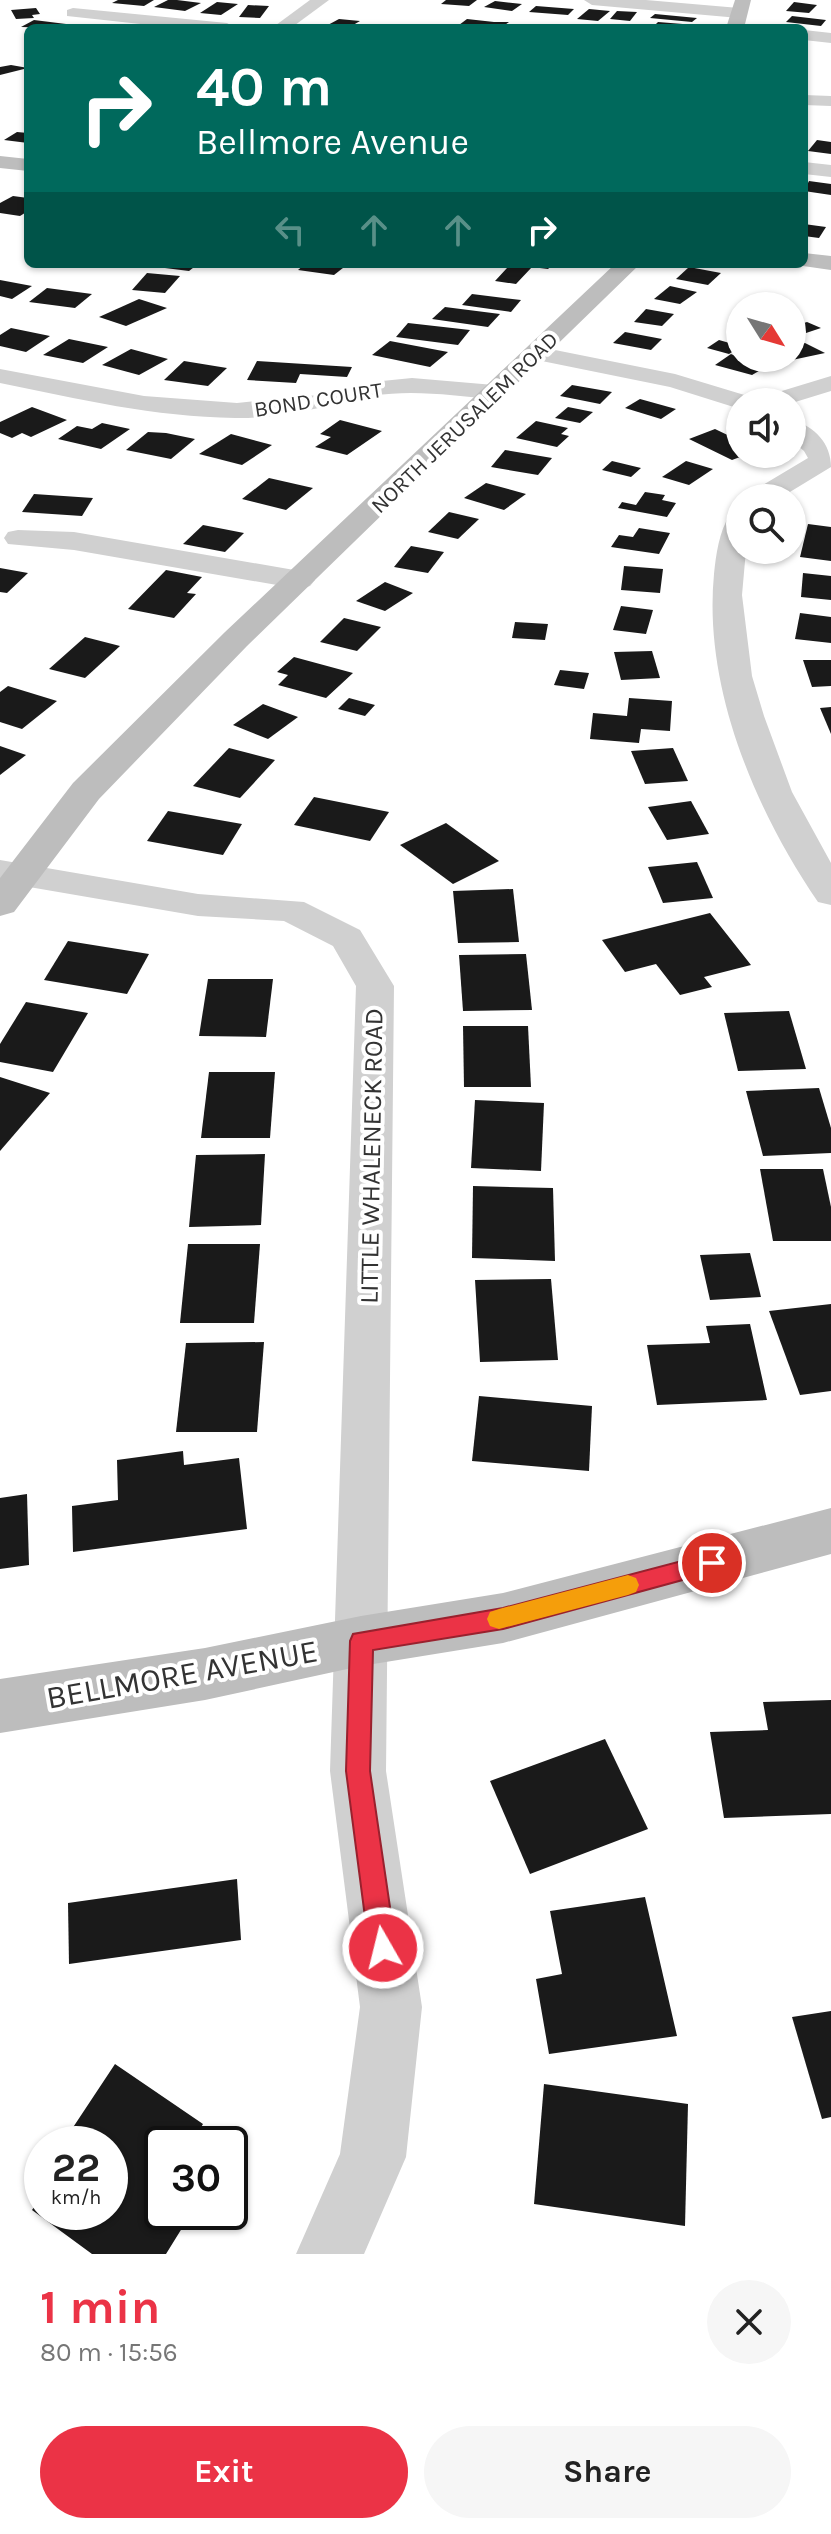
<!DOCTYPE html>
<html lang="en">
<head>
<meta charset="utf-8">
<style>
  :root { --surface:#fff; --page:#f6f6f6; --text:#222; --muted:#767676; --accent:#eb3346 }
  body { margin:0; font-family:Karla,sans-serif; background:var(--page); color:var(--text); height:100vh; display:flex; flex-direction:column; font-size:30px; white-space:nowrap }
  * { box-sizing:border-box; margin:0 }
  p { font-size:26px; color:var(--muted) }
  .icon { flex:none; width:44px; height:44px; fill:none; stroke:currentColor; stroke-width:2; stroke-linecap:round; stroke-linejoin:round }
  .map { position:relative; height:2254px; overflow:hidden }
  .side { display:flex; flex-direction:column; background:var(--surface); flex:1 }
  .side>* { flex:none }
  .top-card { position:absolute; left:24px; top:24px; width:784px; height:244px; border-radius:12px; box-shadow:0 2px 6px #0004; background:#00695c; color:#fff; overflow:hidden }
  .needle { width:52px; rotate:127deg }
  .fabs { position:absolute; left:726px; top:292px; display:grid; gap:16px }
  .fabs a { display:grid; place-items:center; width:80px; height:80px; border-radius:50%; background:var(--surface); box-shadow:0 2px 6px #0004; font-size:40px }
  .speed { position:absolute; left:24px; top:2126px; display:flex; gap:16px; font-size:40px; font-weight:700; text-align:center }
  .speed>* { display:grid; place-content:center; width:104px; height:104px; border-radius:50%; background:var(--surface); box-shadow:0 2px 6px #0004; line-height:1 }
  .speed small { font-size:20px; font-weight:400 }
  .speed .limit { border:4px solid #111; border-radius:12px; background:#fff; color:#111 }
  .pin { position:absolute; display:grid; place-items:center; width:68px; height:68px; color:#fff; margin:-34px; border:4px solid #fff; border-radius:50%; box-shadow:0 2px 8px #0007 }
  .me { position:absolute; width:88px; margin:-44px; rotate:352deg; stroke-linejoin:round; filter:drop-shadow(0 0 6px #0008) }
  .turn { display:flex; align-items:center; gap:28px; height:168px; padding:0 40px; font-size:36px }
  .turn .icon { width:104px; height:104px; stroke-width:2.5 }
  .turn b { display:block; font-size:56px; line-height:68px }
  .lanes { display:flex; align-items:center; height:76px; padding:0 40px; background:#0003; justify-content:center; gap:40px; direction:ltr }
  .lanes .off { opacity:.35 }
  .round { display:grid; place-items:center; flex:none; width:84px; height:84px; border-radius:42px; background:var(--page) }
  .headline { display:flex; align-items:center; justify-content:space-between; height:136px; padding:0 40px }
  h1 { font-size:48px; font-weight:700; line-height:60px; color:var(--accent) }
  .cta { display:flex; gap:16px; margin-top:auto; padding:16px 40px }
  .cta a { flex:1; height:92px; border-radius:48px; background:var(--accent); color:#fff; font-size:32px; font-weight:700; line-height:92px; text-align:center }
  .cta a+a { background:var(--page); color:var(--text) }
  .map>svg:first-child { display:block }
  .building { fill:#1a1a1a }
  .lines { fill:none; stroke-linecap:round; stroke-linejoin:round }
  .minor { fill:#d0d0d0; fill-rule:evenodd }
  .secondary { fill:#bdbdbd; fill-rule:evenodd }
  .route { fill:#eb3346; stroke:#99212e; stroke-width:2 }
  .slow { fill:#f59e0b }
  .labels { text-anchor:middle; stroke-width:8; stroke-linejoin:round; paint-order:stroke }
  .far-street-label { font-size:22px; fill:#333; stroke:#fff }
  .street-label { font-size:26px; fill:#333; stroke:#fff }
  .near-street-label { font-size:32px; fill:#333; stroke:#fff }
</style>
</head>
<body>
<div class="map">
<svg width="831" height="2254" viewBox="0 0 831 2254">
  <rect width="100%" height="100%" fill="#fff"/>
  <g class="building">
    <path d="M118,0H154L144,6L112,3Z"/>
    <path d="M168,0H177L201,3L185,11L154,7Z"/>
    <path d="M446,0H477L469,6L441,4Z"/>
    <path d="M495,1L522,4L512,11L484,7Z"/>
    <path d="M217,2L238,4L221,15L200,13Z"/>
    <path d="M794,2L817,5L809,13L786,11Z"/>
    <path d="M248,5L269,6L260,18L239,17Z"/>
    <path d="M536,6L574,9L568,15L529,12Z"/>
    <path d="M36,8L40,14L32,15L34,18L16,19L11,10Z"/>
    <path d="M589,9L610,11L598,21L577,19Z"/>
    <path d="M617,11L637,12L630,21L610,19Z"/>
    <path d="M655,14L697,18L692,22L650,18Z"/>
    <path d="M792,16L826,20L821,26L786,22Z"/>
    <path d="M339,19L360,21L348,28L326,26Z"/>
    <path d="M467,19L494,22H509L502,27L459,25Z"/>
    <path d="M34,20L66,24L58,28L21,27Z"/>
    <path d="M658,22L695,25L693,28L654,26Z"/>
    <path d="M11,65L28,68L0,75V67Z"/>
    <path d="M17,132L28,133V143L4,140Z"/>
    <path d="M817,140L831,142V154L808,151Z"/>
    <path d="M809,181L831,184V195L804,191Z"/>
    <path d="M13,196L28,198V211L20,216L0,213V203Z"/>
    <path d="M804,224L826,227L819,238L804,236Z"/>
    <path d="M161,264H198L189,271L157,267Z"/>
    <path d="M305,264H348L334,275L298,270Z"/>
    <path d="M492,264H553L548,269L532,267L516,284L495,281L507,268Z"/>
    <path d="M689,267L721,273L708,285L676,279Z"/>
    <path d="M147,273L180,276L165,293L132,290Z"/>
    <path d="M0,280L32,286L12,299L0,296Z"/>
    <path d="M670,286L697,292L680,304L654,299Z"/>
    <path d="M47,288L92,294L75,308L29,302Z"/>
    <path d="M472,294L521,300L511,312L462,305Z"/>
    <path d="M139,299L167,308L126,326L99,317Z"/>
    <path d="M445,307L500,314L488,327L432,319Z"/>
    <path d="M646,309L674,314L662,326L634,322Z"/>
    <path d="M807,322L821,328L806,333L792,327Z"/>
    <path d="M408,323L470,330L458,345L396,337Z"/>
    <path d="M11,328L50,336L26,352L0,346V335Z"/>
    <path d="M625,332L662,339L651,350L613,343Z"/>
    <path d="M69,339L108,347L83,363L43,355Z"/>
    <path d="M719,340L740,346V347L729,354L707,348Z"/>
    <path d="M390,341L448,352L430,367L372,355Z"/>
    <path d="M805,343L825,353L792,360V347Z"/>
    <path d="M131,349L168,359L139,375L102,365Z"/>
    <path d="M731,354L740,358L769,365L752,375L715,365Z"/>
    <path d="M184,361L227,368L208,386L164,380Z"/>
    <path d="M257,361L352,367L347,377L300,374L296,383L247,380Z"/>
    <path d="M572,385L612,392L600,404L560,396Z"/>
    <path d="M640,399L676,409L661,419L625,408Z"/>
    <path d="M32,407L67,420L31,437L22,433L12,438L0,433V422Z"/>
    <path d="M568,407L593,412L580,423L555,418Z"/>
    <path d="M340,420L382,431L347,455L315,447L331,437L320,434Z"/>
    <path d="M536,421L568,428L561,434L569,436L557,447L516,438Z"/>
    <path d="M102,423L130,429L101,449L58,439L77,426L92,429Z"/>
    <path d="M715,429L740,441V454H748L732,460L689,439Z"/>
    <path d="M148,432L166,433L195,439L171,459L126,450Z"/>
    <path d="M231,434L272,445L242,465L199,454Z"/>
    <path d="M505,450L552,458L538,475L491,467Z"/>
    <path d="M612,461L641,468L631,477L602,470Z"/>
    <path d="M686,461L713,469L689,485L662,477Z"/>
    <path d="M269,478L313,488L286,510L242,499Z"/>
    <path d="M486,483L526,494L504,510L464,498Z"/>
    <path d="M645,492L665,495L662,500L676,503L667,517L618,508L622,502L636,505Z"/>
    <path d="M34,494L93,498L82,516L22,512Z"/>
    <path d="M449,512L479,519L458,539L428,532Z"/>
    <path d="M808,524L831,527V561L800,557Z"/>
    <path d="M203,525L244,533L225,552L183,544Z"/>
    <path d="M639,528L670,533L659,554L611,547L619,535L633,537Z"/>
    <path d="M411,546L444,552L428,573L394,567Z"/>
    <path d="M624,566L663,569L660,593L621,590Z"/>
    <path d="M0,568L28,573L7,593L0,592Z"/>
    <path d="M166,570L202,577L187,593L196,594L174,618L128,609Z"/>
    <path d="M803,573L831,576V600L801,597Z"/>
    <path d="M385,582L413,593L385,611L356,601Z"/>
    <path d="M621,606L653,610L646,634L613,630Z"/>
    <path d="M800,613L831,617V643L795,639Z"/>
    <path d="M344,618L381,627L357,651L320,642Z"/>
    <path d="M515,622L548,624L545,640L512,638Z"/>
    <path d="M85,637L120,646L85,678L49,669Z"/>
    <path d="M652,651L660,678L621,680L614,652Z"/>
    <path d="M294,657L353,673L326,698L278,685L288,675L277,672Z"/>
    <path d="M803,660H831V686L812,687Z"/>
    <path d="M560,670L589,673L584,689L554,685Z"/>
    <path d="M8,686L57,701L22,729L0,722V692Z"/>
    <path d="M349,698L375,705L365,716L338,709Z"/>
    <path d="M629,698L672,701L670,731L641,729L639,743L590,739L593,713L627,716Z"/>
    <path d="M263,704L298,717L268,739L233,725Z"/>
    <path d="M831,707V734L820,708Z"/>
    <path d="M0,746L26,755L0,775Z"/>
    <path d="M229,748L275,760L240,798L193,786Z"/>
    <path d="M673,748L688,781L645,784L631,751Z"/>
    <path d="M314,797L389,812L370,841L294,825Z"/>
    <path d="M691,801L709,834L667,840L648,807Z"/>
    <path d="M168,811L242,824L223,855L147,841Z"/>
    <path d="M446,823L499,861L453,884L400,845Z"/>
    <path d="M697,862L713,898L663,903L648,867Z"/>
    <path d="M513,889L519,942L458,943L453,891Z"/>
    <path d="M710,913L751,965L704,977L712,987L680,995L656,964L625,972L602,940Z"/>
    <path d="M68,941L149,954L127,994L44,980Z"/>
    <path d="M526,954L532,1010L463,1011L459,955Z"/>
    <path d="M208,979H273L266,1037L199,1036Z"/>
    <path d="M26,1002L88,1013L53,1072L0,1062V1044Z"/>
    <path d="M789,1011L806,1069L738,1071L724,1013Z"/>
    <path d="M463,1026H528L531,1087H464Z"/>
    <path d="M209,1072H275L270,1138H201Z"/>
    <path d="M0,1077L50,1093L0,1151Z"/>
    <path d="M819,1088L831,1128V1153L763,1156L746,1091Z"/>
    <path d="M475,1100L544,1103L541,1171L471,1168Z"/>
    <path d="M265,1154L261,1225L189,1227L196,1155Z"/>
    <path d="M760,1169H823L831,1207V1241H773Z"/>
    <path d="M473,1186L553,1188L555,1261L472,1258Z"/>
    <path d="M188,1244H260L254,1323H180Z"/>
    <path d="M750,1253L761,1297L710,1300L700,1255Z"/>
    <path d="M551,1279L558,1360L480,1362L475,1280Z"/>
    <path d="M831,1304V1391L800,1395L769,1311Z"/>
    <path d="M750,1324L767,1400L657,1405L647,1345L710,1343L706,1326Z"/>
    <path d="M264,1342L257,1432H176L186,1343Z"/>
    <path d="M479,1396L592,1406L589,1471L472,1461Z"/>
    <path d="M183,1451L184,1465L239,1458L247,1529L73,1552L72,1506L118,1500L117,1460Z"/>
    <path d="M27,1494L29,1565L0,1569V1498Z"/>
    <path d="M831,1700V1814L724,1818L710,1732L768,1730L763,1702Z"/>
    <path d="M605,1739L648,1829L530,1874L490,1781Z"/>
    <path d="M237,1879L241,1940L69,1964L68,1903Z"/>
    <path d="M645,1897L677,2036L549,2054L536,1979L562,1974L550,1911Z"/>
    <path d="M831,2011V2117L822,2119L792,2017Z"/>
    <path d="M115,2064L203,2124L191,2144H162V2212H192L166,2254H92L32,2210L42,2196V2212H110V2144H68L64,2141Z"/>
    <path d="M544,2084L688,2104L685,2226L534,2204Z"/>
  </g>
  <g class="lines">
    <g class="minor">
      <path d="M310,0H329L291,28H272Z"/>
      <path d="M584,0H646L739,8L747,13L739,18L592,5Z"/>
      <path d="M73,8L227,23L235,28H177L67,16V10Z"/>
      <path d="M804,30L831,33V43L804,40Z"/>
      <path d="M804,95L831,96V106L804,105Z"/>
      <path d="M804,162L831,165V177L804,174Z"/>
      <path d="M535,346L675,374L751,397L755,402H740V409L670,387L527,358L523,353L527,348Z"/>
      <path d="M0,369L144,396L237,403L318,395L372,382L412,378L494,385L503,387L506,392L503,397L494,399C454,396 413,389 373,396C327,405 283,419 235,418C155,417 78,399 0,383Z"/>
      <path d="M831,376V391L792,403L758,402L762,397Z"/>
      <path d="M792,420C815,426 831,444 831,467L780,498H747L751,492L808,458L804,451L792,441Z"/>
      <path d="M740,513V550H746L742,595L752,676L764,716L792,792L831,863V905L818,902C755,810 703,687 714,574C716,555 719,531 730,515Z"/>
      <path d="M18,530L74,532L300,571L310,574L315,580L310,586L300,589L74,550L8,544L4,538L8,532Z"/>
      <path d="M0,860L198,894L304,902L360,930L394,986L386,1771L422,2007L406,2157L364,2254H296L340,2154L360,2007L330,1771L356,986L333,946L284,921L198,916L0,882Z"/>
    </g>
    <g class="secondary">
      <path d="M735,0H751L744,28H726Z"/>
      <path d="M0,156L28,159V171L0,168Z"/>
      <path d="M804,253L831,256V270L796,265L804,264Z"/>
      <path d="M615,264H640L247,646L99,799L14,912L0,916V878L73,783L225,632Z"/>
      <path d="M831,1508V1554L503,1643L361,1666L205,1700L0,1733V1679L205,1648L361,1616L503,1593Z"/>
    </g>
  </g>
  <path class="route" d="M712,1553L720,1556L723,1563L720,1569L712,1572L503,1629L373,1650L370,1771L396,1948L392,1958L383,1961L373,1958L369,1948L346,1771L350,1641L353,1634L503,1608Z"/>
  <path class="slow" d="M628,1575L636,1578L639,1585L636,1592L628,1595L499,1629L490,1626L487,1619L490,1612L499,1609Z"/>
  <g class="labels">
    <g class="far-street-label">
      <text transform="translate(318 399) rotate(-9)" y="8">BOND COURT</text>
      <text transform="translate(464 422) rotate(-44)" y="8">NORTH JERUSALEM ROAD</text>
    </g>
    <g class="street-label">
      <text transform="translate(371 1156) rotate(-89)" y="9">LITTLE WHALENECK ROAD</text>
    </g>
    <g class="near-street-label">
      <text transform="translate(182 1674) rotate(-10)" y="11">BELLMORE AVENUE</text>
    </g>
  </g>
</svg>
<div class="fabs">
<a><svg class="needle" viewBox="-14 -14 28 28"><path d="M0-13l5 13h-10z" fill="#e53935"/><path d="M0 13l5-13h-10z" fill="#767676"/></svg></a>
<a><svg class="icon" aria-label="sound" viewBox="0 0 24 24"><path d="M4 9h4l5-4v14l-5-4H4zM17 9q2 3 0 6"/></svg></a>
<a><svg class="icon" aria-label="search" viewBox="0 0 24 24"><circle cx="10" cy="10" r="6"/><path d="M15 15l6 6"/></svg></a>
</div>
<div class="speed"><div>22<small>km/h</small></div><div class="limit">30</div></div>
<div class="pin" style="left:712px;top:1563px;background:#d93025"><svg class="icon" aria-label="arrive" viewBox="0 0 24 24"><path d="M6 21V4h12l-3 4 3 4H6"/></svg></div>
<svg class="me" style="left:383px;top:1948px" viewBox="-20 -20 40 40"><circle r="17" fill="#eb3346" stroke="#fff" stroke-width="3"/><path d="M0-11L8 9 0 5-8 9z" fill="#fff"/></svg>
<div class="top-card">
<div class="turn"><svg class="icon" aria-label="right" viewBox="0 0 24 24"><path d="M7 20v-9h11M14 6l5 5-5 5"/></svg><div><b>40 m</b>Bellmore Avenue</div></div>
<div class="lanes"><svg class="icon off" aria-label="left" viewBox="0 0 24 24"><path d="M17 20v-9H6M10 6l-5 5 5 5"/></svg><svg class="icon off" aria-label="ahead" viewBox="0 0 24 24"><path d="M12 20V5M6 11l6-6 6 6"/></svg><svg class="icon off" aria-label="ahead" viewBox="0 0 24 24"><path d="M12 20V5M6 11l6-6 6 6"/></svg><svg class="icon" aria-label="right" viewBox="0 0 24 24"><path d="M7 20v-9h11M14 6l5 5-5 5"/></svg></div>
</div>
</div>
<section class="side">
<div class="headline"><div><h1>1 min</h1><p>80 m · 15:56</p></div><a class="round"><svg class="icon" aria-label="close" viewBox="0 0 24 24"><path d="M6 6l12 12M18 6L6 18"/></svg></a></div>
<div class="cta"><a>Exit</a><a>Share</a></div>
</section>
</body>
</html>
